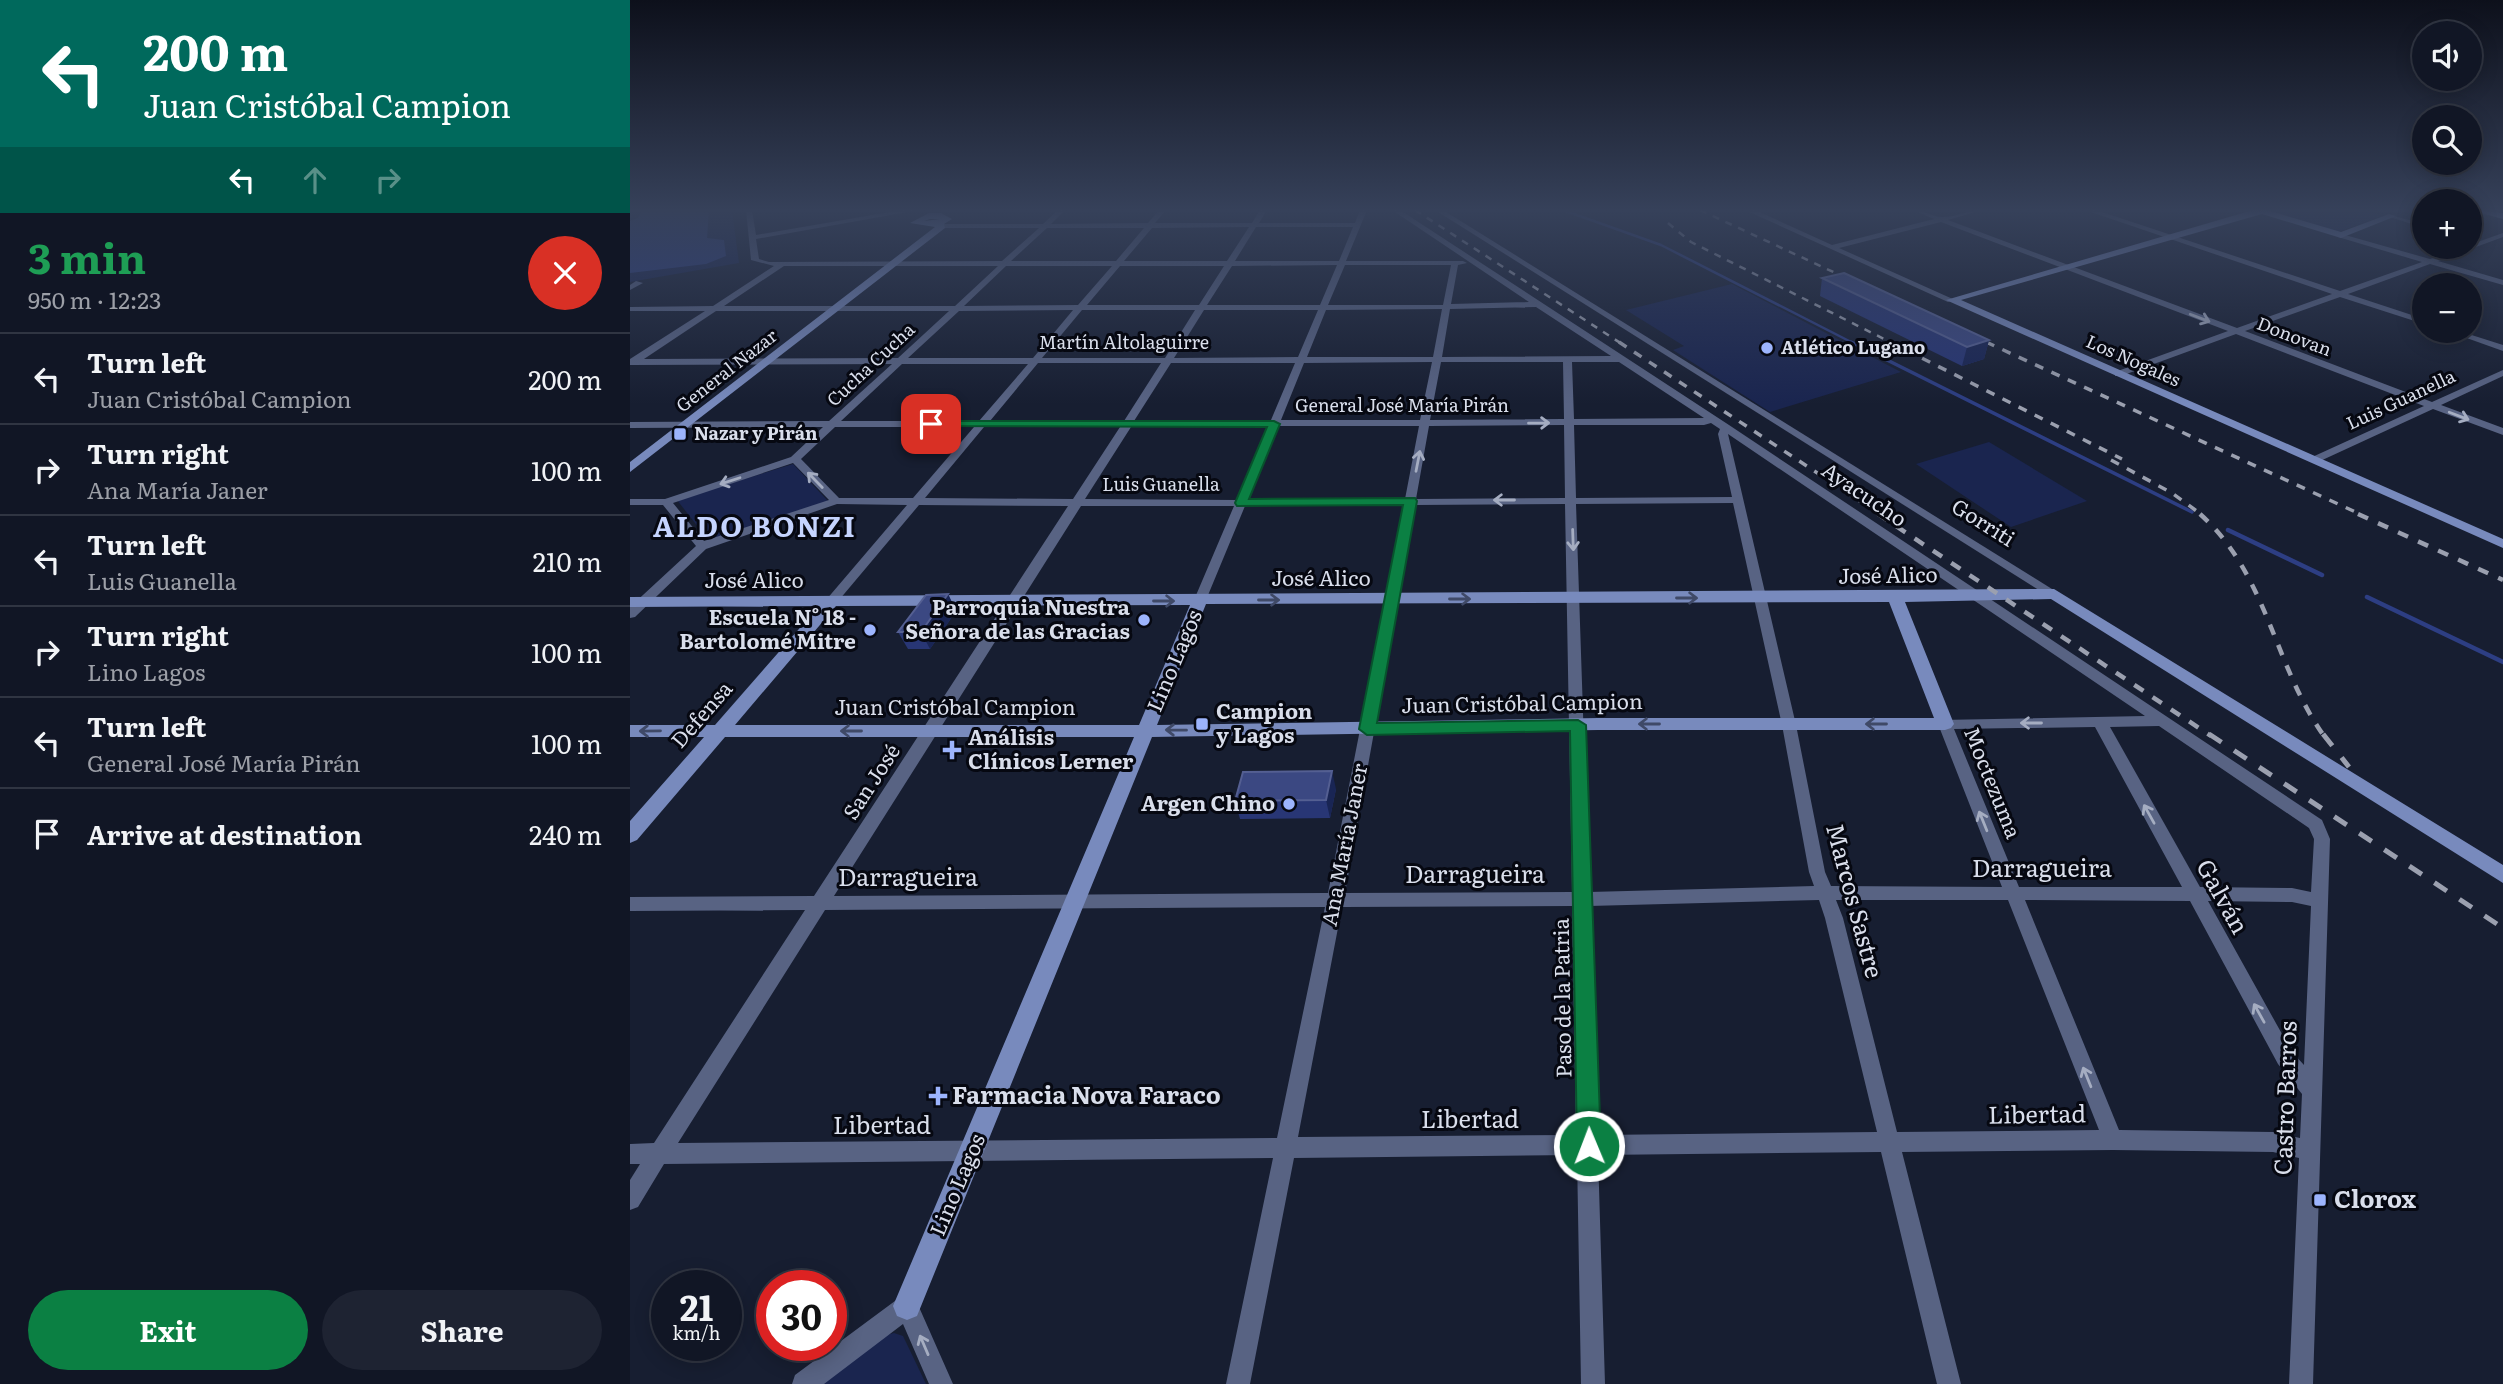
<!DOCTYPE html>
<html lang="en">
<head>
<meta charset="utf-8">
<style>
  :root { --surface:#111625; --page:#1e2332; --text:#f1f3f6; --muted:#9c9fa7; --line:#303542; --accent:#0b8043 }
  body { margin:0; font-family:Literata,serif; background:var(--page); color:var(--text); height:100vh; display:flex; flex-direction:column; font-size:26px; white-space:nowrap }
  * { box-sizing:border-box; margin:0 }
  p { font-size:23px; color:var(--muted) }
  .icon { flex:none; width:38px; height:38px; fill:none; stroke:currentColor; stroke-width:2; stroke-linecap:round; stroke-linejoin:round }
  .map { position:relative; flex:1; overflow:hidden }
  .sheet { display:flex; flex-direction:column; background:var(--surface); width:630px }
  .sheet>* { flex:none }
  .top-card { background:#00695c; color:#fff; overflow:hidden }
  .tools { position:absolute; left:1782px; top:21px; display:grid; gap:14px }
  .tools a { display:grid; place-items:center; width:70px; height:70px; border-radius:50%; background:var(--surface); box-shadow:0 4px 18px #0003,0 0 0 2px var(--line); font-size:35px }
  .speed { position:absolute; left:21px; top:1270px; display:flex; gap:14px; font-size:35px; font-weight:700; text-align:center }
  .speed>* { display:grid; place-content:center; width:91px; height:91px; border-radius:50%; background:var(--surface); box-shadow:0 4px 18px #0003,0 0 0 2px var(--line); line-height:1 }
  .speed small { font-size:18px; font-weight:400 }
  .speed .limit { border:10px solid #d22; background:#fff; color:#111 }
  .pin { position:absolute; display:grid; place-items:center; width:60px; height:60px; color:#fff; margin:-30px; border-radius:14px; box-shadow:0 4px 10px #0006 }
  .me { position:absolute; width:77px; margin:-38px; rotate:359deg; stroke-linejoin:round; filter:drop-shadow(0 0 5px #0008) }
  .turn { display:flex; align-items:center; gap:24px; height:147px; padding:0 28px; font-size:32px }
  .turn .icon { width:91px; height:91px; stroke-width:2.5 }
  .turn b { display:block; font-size:49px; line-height:60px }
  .lanes { display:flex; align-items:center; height:66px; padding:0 28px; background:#0003; justify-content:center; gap:35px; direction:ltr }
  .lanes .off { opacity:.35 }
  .round { display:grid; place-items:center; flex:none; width:74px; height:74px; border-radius:37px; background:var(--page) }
  .summary { display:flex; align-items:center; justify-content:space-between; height:119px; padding:0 28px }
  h1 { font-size:42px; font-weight:700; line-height:52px; color:#1e9e55 }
  .cta { display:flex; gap:14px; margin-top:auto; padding:14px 28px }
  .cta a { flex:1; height:80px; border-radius:42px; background:var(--accent); color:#fff; font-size:28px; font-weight:700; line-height:80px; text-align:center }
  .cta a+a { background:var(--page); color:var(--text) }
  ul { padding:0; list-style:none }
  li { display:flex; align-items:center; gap:21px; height:91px; padding:0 28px; border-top:2px solid var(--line) }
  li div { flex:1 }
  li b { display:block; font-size:26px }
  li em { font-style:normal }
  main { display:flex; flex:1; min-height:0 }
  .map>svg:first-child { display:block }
  .green { fill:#1a254f }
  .water { fill:#2d3e83 }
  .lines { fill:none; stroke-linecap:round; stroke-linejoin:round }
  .stream-far2 { stroke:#2d3e83; stroke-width:2.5 }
  .stream-far1 { stroke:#2d3e83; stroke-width:3.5 }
  .stream { stroke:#2d3e83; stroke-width:4.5 }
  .street { fill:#586383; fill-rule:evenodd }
  .secondary { fill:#788abd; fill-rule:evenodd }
  .rail-far3 { stroke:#9ba0af; stroke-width:2.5; stroke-dasharray:7 7; stroke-linecap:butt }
  .rail-far2 { stroke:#9ba0af; stroke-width:3.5; stroke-dasharray:9 9; stroke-linecap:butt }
  .rail-far1 { stroke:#9ba0af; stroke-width:4.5; stroke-dasharray:11 11; stroke-linecap:butt }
  .rail { stroke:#9ba0af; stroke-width:5; stroke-dasharray:15 15; stroke-linecap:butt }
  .wall { fill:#283675 }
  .shaded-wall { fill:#192554 }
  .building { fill:#3b4882; stroke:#545f92; stroke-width:2 }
  .oneway { stroke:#a5adc1 }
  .oneway2 { stroke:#3f4967 }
  .route { fill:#0b8043; stroke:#07532c; stroke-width:2 }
  .poi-dot { fill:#9cb4fd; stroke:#060811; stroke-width:2.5 }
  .labels { text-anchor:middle; stroke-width:6; stroke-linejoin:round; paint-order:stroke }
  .far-street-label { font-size:18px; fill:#d9deeb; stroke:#060811 }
  .far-poi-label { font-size:18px; font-weight:bold; fill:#d9deeb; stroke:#060811; text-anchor:start }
  .street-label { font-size:21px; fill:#d9deeb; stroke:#060811 }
  .poi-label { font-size:21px; font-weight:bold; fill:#d9deeb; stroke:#060811; text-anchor:end }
  .near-street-label { font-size:24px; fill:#d9deeb; stroke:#060811 }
  .near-poi-label { font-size:24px; font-weight:bold; fill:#d9deeb; stroke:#060811; text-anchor:start }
  .district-label { font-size:28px; font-weight:bold; letter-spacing:2px; fill:#c5d4fe; stroke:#060811 }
</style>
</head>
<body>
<main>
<section class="sheet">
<div class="top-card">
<div class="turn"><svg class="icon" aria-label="left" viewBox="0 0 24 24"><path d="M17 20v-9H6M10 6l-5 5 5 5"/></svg><div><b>200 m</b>Juan Cristóbal Campion</div></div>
<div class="lanes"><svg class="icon" aria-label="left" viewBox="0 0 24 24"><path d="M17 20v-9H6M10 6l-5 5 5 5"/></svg><svg class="icon off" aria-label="ahead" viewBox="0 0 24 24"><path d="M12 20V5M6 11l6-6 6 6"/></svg><svg class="icon off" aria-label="right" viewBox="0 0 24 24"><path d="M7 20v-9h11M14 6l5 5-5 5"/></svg></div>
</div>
<div class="summary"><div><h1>3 min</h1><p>950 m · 12:23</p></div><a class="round" style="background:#d93025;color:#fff"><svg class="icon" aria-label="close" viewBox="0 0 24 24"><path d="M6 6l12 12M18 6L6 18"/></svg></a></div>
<ul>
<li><svg class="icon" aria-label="left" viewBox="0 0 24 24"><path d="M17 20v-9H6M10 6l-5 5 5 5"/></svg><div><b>Turn left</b><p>Juan Cristóbal Campion</p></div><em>200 m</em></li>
<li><svg class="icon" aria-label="right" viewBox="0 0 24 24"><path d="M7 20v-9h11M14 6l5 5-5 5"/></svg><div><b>Turn right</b><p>Ana María Janer</p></div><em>100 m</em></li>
<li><svg class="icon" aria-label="left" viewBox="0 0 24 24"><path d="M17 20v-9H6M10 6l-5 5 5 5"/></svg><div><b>Turn left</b><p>Luis Guanella</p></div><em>210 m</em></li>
<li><svg class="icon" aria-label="right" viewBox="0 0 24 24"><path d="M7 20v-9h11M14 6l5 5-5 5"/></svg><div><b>Turn right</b><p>Lino Lagos</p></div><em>100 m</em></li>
<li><svg class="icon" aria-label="left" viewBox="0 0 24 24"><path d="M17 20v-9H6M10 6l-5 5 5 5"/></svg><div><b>Turn left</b><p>General José María Pirán</p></div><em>100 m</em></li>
<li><svg class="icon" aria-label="arrive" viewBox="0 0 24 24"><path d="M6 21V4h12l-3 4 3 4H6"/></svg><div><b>Arrive at destination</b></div><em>240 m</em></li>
</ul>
<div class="cta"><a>Exit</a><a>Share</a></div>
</section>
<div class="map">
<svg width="1873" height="1384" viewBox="0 0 1873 1384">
  <rect width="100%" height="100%" fill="#171e31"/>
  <g class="green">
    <path d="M0,210H102L109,263L0,282Z"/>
    <path d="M1636,210H1732L1753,216L1708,232Z"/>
    <path d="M1102,284L1271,372L1140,412L1043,350L1054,346L996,310Z"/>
    <path d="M1359,442L1457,501L1381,527L1286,464Z"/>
    <path d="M163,464L198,501L79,541L47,500Z"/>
    <path d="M264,1333L273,1336L296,1384H188L252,1336Z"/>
  </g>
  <path class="water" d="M12,210H79L77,238L94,240L96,256L76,264L0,273V221L8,218Z"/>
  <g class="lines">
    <path class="stream-far2" d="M933,210L1031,245L1225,344"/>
    <path class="stream-far1" d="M1221,342L1562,512"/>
    <g class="stream">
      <path d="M1598,530L1692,575"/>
      <path d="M1737,597L1873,662"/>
    </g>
    <g class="street">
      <path d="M116,210H122L126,235L271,210H289L126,239L129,259L139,262L372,261L409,228H312L308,226L312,224H413L428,210H435L421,224L518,223L529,210H536L525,223H622L630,210H637L629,223H725L730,210H737L716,261H833L837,263L828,265L821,304L899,302L762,210H770L1099,425L1692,820L1700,839L1683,1384H1659L1669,1158L1643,1152L1483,1150L1272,1152L1331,1384H1307L1251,1152L968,1155L975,1384H951L947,1155L664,1158L620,1384H596L643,1158L34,1164L8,1207L0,1210V1180L10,1164H0V1144L24,1143L175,910L0,911V897L184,896L438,506L289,505L204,606H196L194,603L196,600L277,505L207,504L76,549L5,617L0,618V607L66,546L33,505H0V499H35L161,457L193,427L0,428V422L199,421L262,364L0,365V359L75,311H0V307L83,306L144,266L121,260ZM619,227L597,261H494L522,228ZM626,227H723L709,261H605ZM417,228H514L486,261H381ZM707,265L690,305H577L602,266ZM715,265H821L813,305H698ZM154,266H368L325,306H94ZM376,266H482L448,305L334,306ZM490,266H594L569,305H457ZM906,307L981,356L812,357L820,309ZM812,309L803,357H677L696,310ZM443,310L403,358H278L329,311ZM452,310H565L535,358H412ZM574,310H688L668,357L544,358ZM86,311H319L268,358L14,359ZM802,362L790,420H651L674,363ZM811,362H933L934,419L800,420ZM942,362H989L1074,418L944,419ZM408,363H531L494,421H360ZM541,363H665L641,420L504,421ZM272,364H398L349,421H211ZM1081,423L1090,429L1088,434L1102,497L946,498L944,425H1074ZM934,425L935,498L786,499L799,426ZM638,426L607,500L455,499L501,427ZM648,426H789L775,499L618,500ZM205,427H344L283,498H209L171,459ZM354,427H490L443,499L295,498ZM1098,434L1515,716L1310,720L1308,724L1372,887L1201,886L1195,872L1166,725ZM163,463L199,500L74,541L43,503ZM1103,503L1152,725L1179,872L1184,886L959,892L946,504ZM935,504L942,892L715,893L785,505ZM774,505L698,893L204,896L451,506H604L564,600L570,604L576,600L615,506ZM1529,726L1679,828L1684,839L1681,892L1662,888L1570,887L1480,727ZM1465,727L1552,887H1389L1324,729ZM1189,900L1195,918L1247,1132L967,1135L959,906ZM1206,900H1378L1469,1130L1267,1132L1213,918ZM1395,900L1560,901L1648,1064L1672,1094L1670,1138L1643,1132L1489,1130ZM1578,901L1662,902L1681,906L1674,1065L1662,1052ZM942,906L946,1135L668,1137L712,907ZM695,907L647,1138L48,1143L195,910Z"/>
      <path d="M805,210H813L1430,594L1424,598L1420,597Z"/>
      <path d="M1115,210H1125L1202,245L1304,219L1283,210C1294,210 1301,216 1311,217C1323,218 1339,210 1352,210L1318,220L1607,328L1702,294L1455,210H1466L1710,291L1792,262L1708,237V233L1800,259L1839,247V245L1873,233V237L1808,261L1873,280V285L1800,264L1718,294L1794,319V324L1710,297L1615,331L1802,402L1873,370V376L1811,405L1873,428V435L1803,409L1688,462H1680V458L1794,406L1606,334L1491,376H1485V372L1598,331L1311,222L1209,248L1325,300L1318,302Z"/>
      <path d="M1760,215L1794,224V228L1760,217Z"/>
      <path d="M6,281L13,283L0,290V285Z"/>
      <path d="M1817,331H1829L1873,345V351Z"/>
      <path d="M277,1294L285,1298L323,1384H299L273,1324L194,1384H162L165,1375L269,1298Z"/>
    </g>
    <g class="secondary">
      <path d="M1623,210H1637L1711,232L1759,214L1766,216L1711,238L1632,214L1331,300L1873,539V548L1316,300Z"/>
      <path d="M1846,210L1873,213V219L1847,212Z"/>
      <path d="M299,213H311L322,219L314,224L315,228L0,472V462L305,227L280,223ZM300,219H310L294,221Z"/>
      <path d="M1424,589L1873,865V883L1421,599L1275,602L1324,724L1321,728L1315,730H968L522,737L287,1316L277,1320L267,1316L263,1306L504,737H95L7,840L0,843V821L74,737H0V725H85L189,606L0,607V597ZM1259,602L1304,718H968L527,725L576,604ZM560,605L509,725H105L206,606Z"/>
    </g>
    <g class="rail-far3">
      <path d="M785,210L992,344"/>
      <path d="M1070,210L1227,283"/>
      <path d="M1038,223L1061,242L1264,344"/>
      <path d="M1342,336L1360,344"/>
    </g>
    <g class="rail-far2">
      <path d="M989,342L1251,515"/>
      <path d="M1260,342L1492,459"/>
      <path d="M1356,342L1732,515"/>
      <path d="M1481,460L1542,493L1572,515"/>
    </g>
    <g class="rail-far1">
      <path d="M1248,514L1581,736"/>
      <path d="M1570,514C1638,575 1643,664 1694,736"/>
      <path d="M1728,514L1873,580"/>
    </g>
    <g class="rail">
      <path d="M1579,734L1873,928"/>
      <path d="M1693,734L1719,767"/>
    </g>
  </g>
  <g class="wall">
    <path d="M1192,278L1359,340L1354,359L1332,366L1190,296Z"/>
    <path d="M318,594L326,611L300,649H278L268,632Z"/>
    <path d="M706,789L700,818L610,819L605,801Z"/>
  </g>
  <g class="shaded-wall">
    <path d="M1359,340L1354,359L1332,366L1337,347Z"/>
    <path d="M318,594L326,611L300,649L291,632Z"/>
    <path d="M702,771L706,789L700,818L696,800Z"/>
  </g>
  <g class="building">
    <path d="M1214,273L1359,340L1337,347L1192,278Z"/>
    <path d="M318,594L291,632H268L296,595Z"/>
    <path d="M702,771L696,800L605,801L613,772Z"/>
  </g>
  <defs><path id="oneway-shaft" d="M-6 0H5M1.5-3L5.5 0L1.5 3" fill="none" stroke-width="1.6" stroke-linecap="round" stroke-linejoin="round" transform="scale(1.75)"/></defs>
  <g class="oneway">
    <use href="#oneway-shaft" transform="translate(1570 318) rotate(21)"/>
    <use href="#oneway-shaft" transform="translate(1829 416) rotate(21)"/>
    <use href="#oneway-shaft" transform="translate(909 423) rotate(-1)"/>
    <use href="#oneway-shaft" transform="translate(788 461) rotate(-79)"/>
    <use href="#oneway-shaft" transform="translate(185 480) rotate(-134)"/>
    <use href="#oneway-shaft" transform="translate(100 481) rotate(162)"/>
    <use href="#oneway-shaft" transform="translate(874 500) rotate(180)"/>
    <use href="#oneway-shaft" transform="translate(943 540) rotate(88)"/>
    <use href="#oneway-shaft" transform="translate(1401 723) rotate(180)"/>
    <use href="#oneway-shaft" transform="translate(1519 814) rotate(-119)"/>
    <use href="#oneway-shaft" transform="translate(1353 821) rotate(-112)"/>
    <use href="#oneway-shaft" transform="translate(1629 1013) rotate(-119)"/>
    <use href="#oneway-shaft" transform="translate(1457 1077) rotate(-112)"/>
    <use href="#oneway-shaft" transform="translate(294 1345) rotate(-113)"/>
  </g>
  <g class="oneway2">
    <use href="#oneway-shaft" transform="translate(1057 598)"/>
    <use href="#oneway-shaft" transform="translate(830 599)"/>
    <use href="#oneway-shaft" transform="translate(639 600)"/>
    <use href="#oneway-shaft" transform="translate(534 601)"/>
    <use href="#oneway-shaft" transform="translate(1019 724) rotate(-180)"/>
    <use href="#oneway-shaft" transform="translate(1246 724) rotate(180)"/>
    <use href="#oneway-shaft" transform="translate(546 730) rotate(-179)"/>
    <use href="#oneway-shaft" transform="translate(20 731) rotate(179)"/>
    <use href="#oneway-shaft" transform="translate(221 731) rotate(-180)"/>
  </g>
  <linearGradient id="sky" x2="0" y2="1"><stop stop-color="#0d101b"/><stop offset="0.52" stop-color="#36415a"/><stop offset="1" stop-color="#36415a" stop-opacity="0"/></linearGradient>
  <rect width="1873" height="404" fill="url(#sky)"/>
  <path class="route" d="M301,421H644L650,424L619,499L785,498L787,501L747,723L948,720L956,725L971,1146L967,1155L959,1158L951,1155L947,1146L940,731L737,735L729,729L773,505L607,506L605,503L637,427L297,426L295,424Z"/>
  <g class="poi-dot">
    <circle cx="1137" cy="348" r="7"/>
    <rect x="43" y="427" width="14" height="14" rx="3.5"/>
    <circle cx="514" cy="620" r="7"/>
    <circle cx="240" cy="630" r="7"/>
    <rect x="565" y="717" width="14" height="14" rx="3.5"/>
    <path d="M318.5 739.5h7v7h7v7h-7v7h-7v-7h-7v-7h7z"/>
    <circle cx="659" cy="804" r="7"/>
    <path d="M304.5 1085.5h7v7h7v7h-7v7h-7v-7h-7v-7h7z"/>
    <rect x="1683" y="1193" width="14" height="14" rx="3.5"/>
  </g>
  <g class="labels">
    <g class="far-street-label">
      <text transform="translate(1664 337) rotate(21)" y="6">Donovan</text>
      <text x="494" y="349">Martín Altolaguirre</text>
      <text transform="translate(1503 361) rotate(24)" y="6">Los Nogales</text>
      <text transform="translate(241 365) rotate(-43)" y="6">Cucha Cucha</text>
      <text transform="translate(97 371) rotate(-38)" y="6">General Nazar</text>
      <text transform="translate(1771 400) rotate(-25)" y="6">Luis Guanella</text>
      <text x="772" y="412">General José María Pirán</text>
      <text x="531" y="491">Luis Guanella</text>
    </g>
    <g class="far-poi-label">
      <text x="1151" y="354">Atlético Lugano</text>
      <text x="64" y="440">Nazar y Pirán</text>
    </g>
    <g class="street-label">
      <text transform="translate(1234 495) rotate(34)" y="7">Ayacucho</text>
      <text transform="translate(1353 523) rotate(32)" y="7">Gorriti</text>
      <text transform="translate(1258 576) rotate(-1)" y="7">José Alico</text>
      <text x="691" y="586">José Alico</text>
      <text x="124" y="588">José Alico</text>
      <text transform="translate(545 661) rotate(-67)" y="7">Lino Lagos</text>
      <text transform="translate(892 704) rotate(-1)" y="7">Juan Cristóbal Campion</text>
      <text x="325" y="715">Juan Cristóbal Campion</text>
      <text transform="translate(72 715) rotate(-49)" y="7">Defensa</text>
      <text transform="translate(242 782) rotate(-57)" y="7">San José</text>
      <text transform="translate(1362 783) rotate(68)" y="7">Moctezuma</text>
      <text transform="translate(715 845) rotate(-79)" y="7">Ana María Janer</text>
      <text transform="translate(933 998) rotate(-91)" y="7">Paso de la Patria</text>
      <text transform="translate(328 1185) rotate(-67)" y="7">Lino Lagos</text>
    </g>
    <g class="poi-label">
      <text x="500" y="615">Parroquia Nuestra<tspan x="500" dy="24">Señora de las Gracias</tspan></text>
      <text x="226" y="625">Escuela N° 18 -<tspan x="226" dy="24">Bartolomé Mitre</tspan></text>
      <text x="586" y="719" text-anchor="start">Campion<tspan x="586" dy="24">y Lagos</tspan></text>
      <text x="338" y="745" text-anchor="start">Análisis<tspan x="338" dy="24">Clínicos Lerner</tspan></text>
      <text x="645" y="811">Argen Chino</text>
    </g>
    <g class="near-street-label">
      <text x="1412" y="877">Darragueira</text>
      <text x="845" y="883">Darragueira</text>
      <text x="278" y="886">Darragueira</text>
      <text transform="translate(1592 897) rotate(61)" y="8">Galván</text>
      <text transform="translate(1224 901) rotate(75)" y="8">Marcos Sastre</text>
      <text transform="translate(1656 1098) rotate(-88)" y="8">Castro Barros</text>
      <text transform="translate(1407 1115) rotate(-1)" y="8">Libertad</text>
      <text x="840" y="1128">Libertad</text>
      <text x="252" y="1134">Libertad</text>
    </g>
    <g class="near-poi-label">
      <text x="322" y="1104">Farmacia Nova Faraco</text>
      <text x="1704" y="1208">Clorox</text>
    </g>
    <g class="district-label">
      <text x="125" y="537">ALDO BONZI</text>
    </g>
  </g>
</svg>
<div class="tools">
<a><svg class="icon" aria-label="sound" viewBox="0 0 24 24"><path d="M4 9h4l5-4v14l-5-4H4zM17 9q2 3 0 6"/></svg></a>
<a><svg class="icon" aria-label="search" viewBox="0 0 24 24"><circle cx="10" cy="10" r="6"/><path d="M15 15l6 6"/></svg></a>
<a>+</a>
<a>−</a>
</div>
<div class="speed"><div>21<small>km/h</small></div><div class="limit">30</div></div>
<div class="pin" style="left:301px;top:424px;background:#d93025"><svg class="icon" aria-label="arrive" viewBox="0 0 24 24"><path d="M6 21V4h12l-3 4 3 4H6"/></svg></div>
<svg class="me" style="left:959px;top:1146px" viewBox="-20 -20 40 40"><circle r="17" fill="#0b8043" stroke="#fff" stroke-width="3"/><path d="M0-11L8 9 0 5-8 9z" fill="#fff"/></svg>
</div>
</main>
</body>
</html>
